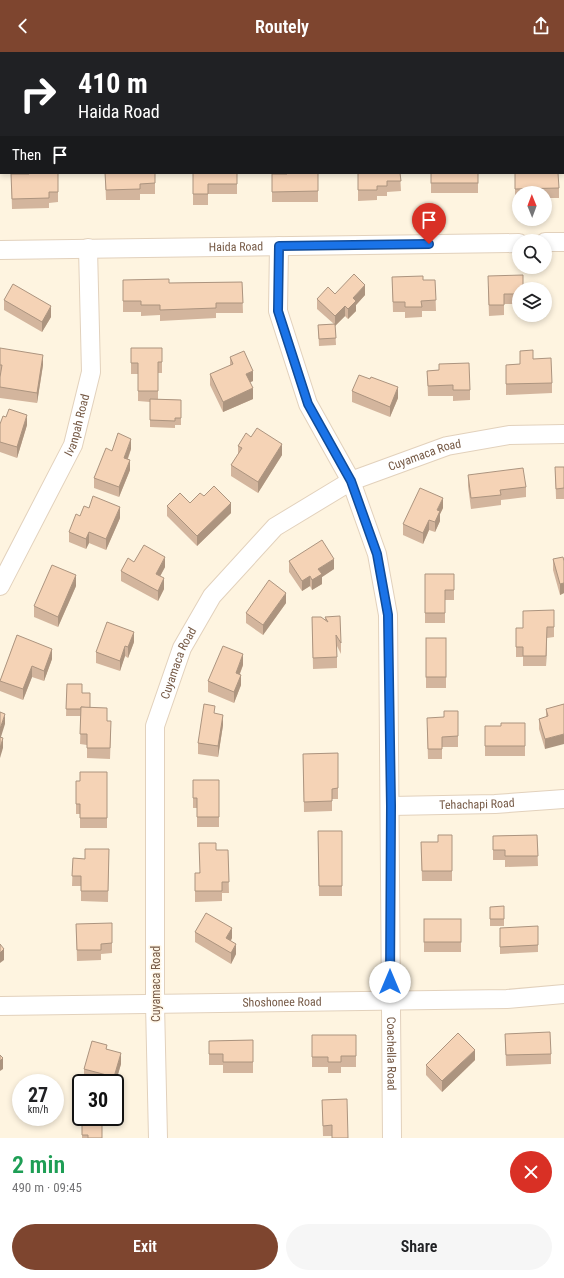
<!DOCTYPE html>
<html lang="en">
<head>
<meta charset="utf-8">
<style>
  :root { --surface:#fff; --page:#f6f6f6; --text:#202124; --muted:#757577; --accent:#7e452f }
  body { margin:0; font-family:"Roboto Condensed",sans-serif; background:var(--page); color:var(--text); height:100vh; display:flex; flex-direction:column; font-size:15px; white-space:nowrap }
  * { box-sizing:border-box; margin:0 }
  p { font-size:13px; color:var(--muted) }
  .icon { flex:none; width:22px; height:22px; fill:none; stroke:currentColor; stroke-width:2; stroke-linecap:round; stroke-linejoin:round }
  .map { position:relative; height:1086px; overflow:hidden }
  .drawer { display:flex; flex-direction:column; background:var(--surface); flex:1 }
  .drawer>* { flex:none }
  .banner { position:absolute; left:0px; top:0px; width:564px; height:122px; box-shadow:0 2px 6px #0003; background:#202124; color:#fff; overflow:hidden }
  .needle { width:26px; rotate:359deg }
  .fabs { position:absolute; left:512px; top:134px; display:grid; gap:8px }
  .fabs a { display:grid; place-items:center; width:40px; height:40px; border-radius:50%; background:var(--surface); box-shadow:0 2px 6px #0003; font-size:20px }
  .speed { position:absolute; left:12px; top:1022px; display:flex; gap:8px; font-size:20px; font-weight:700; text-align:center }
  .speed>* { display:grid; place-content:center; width:52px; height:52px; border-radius:50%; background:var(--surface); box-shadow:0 2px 6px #0003; line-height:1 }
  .speed small { font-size:10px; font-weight:400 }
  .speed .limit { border:2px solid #111; border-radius:6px; background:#fff; color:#111 }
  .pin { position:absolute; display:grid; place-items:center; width:34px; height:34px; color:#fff; margin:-41px -17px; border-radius:50% 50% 50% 0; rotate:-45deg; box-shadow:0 0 4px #0007 }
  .pin .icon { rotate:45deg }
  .me { position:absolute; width:44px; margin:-22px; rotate:0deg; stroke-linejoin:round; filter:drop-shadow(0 0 3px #0008) }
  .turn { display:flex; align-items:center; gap:14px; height:84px; padding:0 12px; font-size:18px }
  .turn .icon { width:52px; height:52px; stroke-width:2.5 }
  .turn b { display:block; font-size:28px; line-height:34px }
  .then { display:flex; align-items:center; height:38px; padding:0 12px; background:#0003; gap:8px; font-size:15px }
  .round { display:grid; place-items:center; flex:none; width:42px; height:42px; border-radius:21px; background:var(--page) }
  .overview { display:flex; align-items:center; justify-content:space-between; height:68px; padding:0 12px }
  h1 { font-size:24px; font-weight:600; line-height:30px; color:#1e9e55 }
  .cta { display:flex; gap:8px; margin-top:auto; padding:8px 12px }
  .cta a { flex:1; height:46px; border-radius:24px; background:var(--accent); color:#fff; font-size:16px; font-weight:600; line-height:46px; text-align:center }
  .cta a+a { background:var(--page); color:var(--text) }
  header { display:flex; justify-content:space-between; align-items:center; height:52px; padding:0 12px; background:var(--accent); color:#fff; font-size:18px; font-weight:600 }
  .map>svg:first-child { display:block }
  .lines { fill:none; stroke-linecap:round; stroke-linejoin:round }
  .minor-casing { stroke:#e2d1bc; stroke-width:20 }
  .minor { stroke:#fff; stroke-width:18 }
  .wall { fill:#d3b59d }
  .shaded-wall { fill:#ac947f }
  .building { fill:#f5d3b6; stroke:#ac947f }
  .route-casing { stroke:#114b97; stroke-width:10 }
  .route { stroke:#1a73e8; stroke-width:7 }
  .labels { text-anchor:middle; stroke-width:3; stroke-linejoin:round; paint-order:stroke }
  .street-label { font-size:12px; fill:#765a46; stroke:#fff7e8 }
</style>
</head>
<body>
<header><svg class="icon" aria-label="back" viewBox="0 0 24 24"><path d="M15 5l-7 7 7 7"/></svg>Routely<svg class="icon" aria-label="share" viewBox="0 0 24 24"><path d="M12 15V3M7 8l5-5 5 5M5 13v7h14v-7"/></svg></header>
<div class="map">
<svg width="564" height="1086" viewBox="0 0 564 1086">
  <rect width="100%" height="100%" fill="#fef4e0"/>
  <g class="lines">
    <g class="minor-casing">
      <g id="minor">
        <path d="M545,190H564"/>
        <path id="s1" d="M279,194L278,259L308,352L351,429L377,502L388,563L392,1086"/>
        <path id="s2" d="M0,198L519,191"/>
        <path id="s3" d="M0,534L73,393L91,320L88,196"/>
        <path id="s4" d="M391,754L495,752L564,747"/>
        <path id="s5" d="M0,954L507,947L564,942"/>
        <path id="s6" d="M158,1086L155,952V674L182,596L212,544L275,475L351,429L447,394L509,383L564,382"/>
      </g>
    </g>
    <use href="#minor" class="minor"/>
  </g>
  <g class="wall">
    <rect x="260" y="0" width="51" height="1"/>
    <path d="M58,121V150L49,151V156L12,157L11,122Z"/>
    <path d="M105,121H155V142H140V148H106Z"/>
    <path d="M193,121H237V142H208V153H193Z"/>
    <path d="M318,121V150H272V122Z"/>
    <path d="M358,121H400L401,139L387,140V144H377V148L358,149Z"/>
    <rect x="431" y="121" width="47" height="20"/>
    <path d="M515,121L559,136V146H545V141H519V147H515Z"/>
    <path d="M392,225L423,228H435L436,259H422V265L405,266V260H393Z"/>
    <path d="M123,228L169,231L242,230L243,261H216V266L160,269V263L141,264V260H123Z"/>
    <path d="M488,234L519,237V252H504V263L489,264Z"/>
    <path d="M335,242L365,243L356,253V259L348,267L345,264L335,274L336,293L319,294L318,273L334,272L317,257V247Z"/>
    <path d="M4,248L51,265L42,280L4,258Z"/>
    <path d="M131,296H162V321H158V347L181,348V373H175V376L150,375V350L138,349V322H131Z"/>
    <path d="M0,299L43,313L37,351L0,346Z"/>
    <path d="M230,305L253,329L250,330L253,347L223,360L210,333V322L230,314Z"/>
    <path d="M533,307L552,331V341L506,343V313L520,312Z"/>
    <path d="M439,318L470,338V348L453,349V344H428L427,319Z"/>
    <path d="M370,327L398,346L390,365L352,350V339Z"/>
    <path d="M6,365L27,373L17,406L0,400V372Z"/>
    <path d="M238,394L282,403L258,441L231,424V413L238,402Z"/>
    <path d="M131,397L128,407L130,418L119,445L94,436V426Z"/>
    <path d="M555,415H564V447H556Z"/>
    <path d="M468,423L526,435V445L501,448V453L471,457L468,434Z"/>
    <path d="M204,444L231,461L197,494L167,464V454L190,451Z"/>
    <path d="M89,456L120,466L106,498L89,491L86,497L69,490V480L80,464Z"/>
    <path d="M443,456L440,462V469L435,480L429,478L423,492L403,483V472Z"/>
    <path d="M553,507L564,509V541L560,543L553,518Z"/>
    <path d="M289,509L334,517L322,525V532L312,538L310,534L302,539L289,520Z"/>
    <path d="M134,510L165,515L160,524L164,537L158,549L121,529V519Z"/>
    <path d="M425,522H454V548H445V571H425Z"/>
    <path d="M76,534L58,575L34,565V554Z"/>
    <path d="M286,551L263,583L246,571V561Z"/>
    <path d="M554,558V585L547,586L546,614H523V605H516V576H523Z"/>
    <path d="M312,565L325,568V565L341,591V602L337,594V616L313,617Z"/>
    <path d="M17,583L52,607L44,629L32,625L23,648L0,639V629Z"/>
    <rect x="426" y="586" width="20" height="50"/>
    <path d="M134,590L128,606L125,604L120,619L96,611V600Z"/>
    <path d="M243,613L240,622L241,633L234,651L208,640V629Z"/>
    <path d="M67,632L90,656L107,669L111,679L110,707L87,706V693L80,692L81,664H66Z"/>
    <path d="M564,652L545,697L539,677V667L546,665V657Z"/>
    <path d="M458,659V695H442V707H428L427,676Z"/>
    <path d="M215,662L223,673L218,705L198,702V691Z"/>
    <path d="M525,671V704H485V674H501Z"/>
    <path d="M338,701V747H332V759L304,760L303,702Z"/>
    <path d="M107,720V776H80V762H76V729H80Z"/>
    <path d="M193,728H219V775H197V756H193Z"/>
    <path d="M318,779H342V844H319Z"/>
    <path d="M452,783V829H422L421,790H438Z"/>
    <path d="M537,783L538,814L505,815V808H493V784Z"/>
    <path d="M109,797L108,850L81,849V834H72L73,806L85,807Z"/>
    <path d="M216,798H228L229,841H222V849L195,850V821H199Z"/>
    <path d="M490,855L504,867V874H490Z"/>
    <rect x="424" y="867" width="37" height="33"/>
    <path d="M76,872L112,891V901L101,902V908L77,909Z"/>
    <path d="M538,874V900L500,902V883Z"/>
    <path d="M195,880L232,886L231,889L236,902L231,912L195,890Z"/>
    <path d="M505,982L551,1002V1012L506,1014Z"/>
    <path d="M312,983H356V1015H341V1021H328V1015H312Z"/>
    <path d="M253,988V1021H223V1013H209V989Z"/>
    <path d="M107,997L121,1012L115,1031H98L84,1027V1017Z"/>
    <path d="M475,1008L442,1040L426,1023V1013Z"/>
    <path d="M322,1048L348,1086H332V1084H323Z"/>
    <path d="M82,1065L102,1086H82Z"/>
  </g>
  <g class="shaded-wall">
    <path d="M0,52H1V62L0,63Z"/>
    <path d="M365,233V243L356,253V259L348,267V257L353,246Z"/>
    <path d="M51,254V265L42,280V270Z"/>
    <path d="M345,254V264L335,274V264Z"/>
    <path d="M43,303V313L37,351V341Z"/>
    <path d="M253,319V329L246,332V322Z"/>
    <path d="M398,335V346L390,365V355Z"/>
    <path d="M253,336V347L223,360V350Z"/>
    <path d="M27,363V373L17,406V395Z"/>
    <path d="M131,387V397L124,416V406Z"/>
    <path d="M282,392V403L258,441V430Z"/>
    <path d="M130,408V418L119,445V435Z"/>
    <path d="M443,446V456L440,462V469L435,480V470L437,458Z"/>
    <path d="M231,451V461L197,494V484Z"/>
    <path d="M120,455V466L106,498V487Z"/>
    <path d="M429,468V478L423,492V481Z"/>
    <path d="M89,480V491L86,497V487Z"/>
    <path d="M165,505V515L156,532V522Z"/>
    <path d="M334,507V517L322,525V532L312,538V528L318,517Z"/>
    <path d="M76,523V534L58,575V565Z"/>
    <path d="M310,524V534L302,539V529Z"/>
    <path d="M164,526V537L158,549V539Z"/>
    <path d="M564,531V541L560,543V532Z"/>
    <path d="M286,541V551L263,583V573Z"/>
    <path d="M547,575V586L546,614V604Z"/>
    <path d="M134,580V590L128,606V595Z"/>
    <path d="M125,594V604L120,619V609Z"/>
    <path d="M52,597V607L44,629V619Z"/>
    <path d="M243,602V613L236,631V621Z"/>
    <path d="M32,614V625L23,648V637Z"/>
    <path d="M241,623V633L234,651V640Z"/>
    <path d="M5,662V672L0,688V677Z"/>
    <path d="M223,663V673L218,705V694Z"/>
    <path d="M564,682V692L545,697V687Z"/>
    <path d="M3,686V696L0,706V696Z"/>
    <path d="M232,876V886L226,896V886Z"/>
    <path d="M236,892V902L231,912V901Z"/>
    <path d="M4,897V908L0,911V901Z"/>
    <path d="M475,998V1008L442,1040V1029Z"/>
    <path d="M121,1001V1012L115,1033V1031H114V1025Z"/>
    <path d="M3,1006V1017L0,1019V1009Z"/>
  </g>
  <g class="building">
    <path d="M73,0H88L89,1L91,0H132V1H74Z"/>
    <rect x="275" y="0" width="35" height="1"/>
    <rect x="346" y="0" width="47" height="1"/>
    <path d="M431,0H472V1H432Z"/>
    <rect x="511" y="0" width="47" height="1"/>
    <rect x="0" y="21" width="1" height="31"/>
    <path d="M29,121H58V140H49V146L12,147L11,122H29Z"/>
    <path d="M105,121H155V131L140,132V137L106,138Z"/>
    <path d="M193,121H237V132H208V142H193Z"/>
    <path d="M287,121H318V139L272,140V122H287Z"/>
    <path d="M358,121H400L401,129H387V134H377V138H358Z"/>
    <rect x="431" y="121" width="47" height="10"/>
    <path d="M515,121H558L559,136L515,137Z"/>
    <path d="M354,222L365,233L353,246L356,249L348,257L345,254L335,264L317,247L328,235L335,242Z"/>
    <path d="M523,223V237H519V242H504V253H489L488,224Z"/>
    <path d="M423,224V228H435L436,248L421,249L422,255H405V250H393L392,225Z"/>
    <path d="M169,227V231L242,230L243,251H216V256L160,258V253H141V249H123V228Z"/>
    <path d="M13,232L51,254L42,270L4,248Z"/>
    <path d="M335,272L336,286L319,287L318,273Z"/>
    <path d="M0,296L43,303L37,341L0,335V325L2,313H0Z"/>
    <path d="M131,296H162V310H158V339H138V311H131Z"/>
    <path d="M533,298V307L551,306L552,331L506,332V313L520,312V299Z"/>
    <path d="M244,299L253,319L246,322L253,336L223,350L210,322L233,312L230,305Z"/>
    <path d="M469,311L470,338H453V333L428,334L427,319L439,318V312Z"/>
    <path d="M359,323L370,327L371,325L398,335L390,355L352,339Z"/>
    <path d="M150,347L181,348V366H175V369L150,368Z"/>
    <path d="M9,357L27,363L17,395L0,390V372L3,364L6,365Z"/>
    <path d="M257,376L282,392L258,430L231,413L242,396L238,394L246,381L251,385Z"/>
    <path d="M118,381L131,387L124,406L130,408L119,435L94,426L106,396L112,399Z"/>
    <path d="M555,415H564V436L556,437Z"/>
    <path d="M523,416L526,435L500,438L501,443L471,446L468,423Z"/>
    <path d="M214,434L231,451L197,484L167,454L180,441L190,451L200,441L204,444Z"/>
    <path d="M420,436L443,446L437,458L440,459L435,470L429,468L423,481L403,472Z"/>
    <path d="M93,444L120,455L106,487L89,480L86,487L69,480L76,462L80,464L84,454L89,456Z"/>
    <path d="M322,488L334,507L318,517L322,522L312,528L310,524L302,529L289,509Z"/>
    <path d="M144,493L165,505L156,522L164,526L158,539L121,519L128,506L134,510Z"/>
    <path d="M563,505L564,509V531L560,532L553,507Z"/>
    <path d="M52,513L76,523L58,565L34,554Z"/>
    <path d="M425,522H454V538H445V561H425Z"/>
    <path d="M269,528L286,541L263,573L246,561Z"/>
    <path d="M554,558V575H547L546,604H523V595H516V576H523V559Z"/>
    <path d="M340,564L341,591L336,583L337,605L313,606L312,565H321L328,570L325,565Z"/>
    <path d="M107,570L134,580L128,595L125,594L120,609L96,600Z"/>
    <path d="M17,583L52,597L44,619L32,614L23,637L0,629Z"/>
    <rect x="426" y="586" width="20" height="39"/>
    <path d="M223,594L243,602L236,621L241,623L234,640L208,629Z"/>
    <path d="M67,632H82V641H90V656L81,655V657H66Z"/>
    <path d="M204,652L215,654L214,661L223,663L218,694L198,691Z"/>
    <path d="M564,652V682L545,687L539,667L548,664L546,657Z"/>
    <path d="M81,655L107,656V669H111L110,696H87V682H80Z"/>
    <path d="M444,659H458V684L442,685V697H428L427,666L444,665Z"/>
    <path d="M0,660L5,662L0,677Z"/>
    <path d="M501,671H525V694H485V674H501Z"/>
    <path d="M0,685L3,686L0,696Z"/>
    <path d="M338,701V736L332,737V749L304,750L303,702Z"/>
    <path d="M80,720H107V766H80V752H76V729H80Z"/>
    <path d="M193,728H219V765H197V746H193Z"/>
    <path d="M318,779H342V834H319Z"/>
    <path d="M438,783H452V819H422L421,790H438Z"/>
    <path d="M537,783L538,804H505V798H493V784Z"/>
    <path d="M199,791H216V798H228L229,830H222V839H195V821H200Z"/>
    <path d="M85,797H109L108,839H81V824H72L73,806L85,807Z"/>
    <path d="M504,854V867H490V855Z"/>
    <path d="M206,861L232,876L226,886L236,892L231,901L195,880Z"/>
    <rect x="424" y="867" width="37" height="23"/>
    <path d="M112,871V891L101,892V898H77L76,872Z"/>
    <path d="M538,874V893L500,895V876Z"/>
    <path d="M0,892L4,897L0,901Z"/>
    <path d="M550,980L551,1002L506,1003L505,982Z"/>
    <path d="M458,981L475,998L442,1029L426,1013Z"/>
    <path d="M312,983H356V1004H341V1010H328V1005H312Z"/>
    <path d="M253,988V1010H223V1002H209V989Z"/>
    <path d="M92,989L107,993L106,997L121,1001L114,1025L84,1017Z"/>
    <path d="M0,1003L3,1006L0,1009Z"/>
    <path d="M347,1047L348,1086H332V1073L323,1074L322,1048Z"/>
    <path d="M82,1065H102V1086H88V1083H82Z"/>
  </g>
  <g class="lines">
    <g class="route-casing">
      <path id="route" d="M390,930L391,754L388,563L377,502L351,429L308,352L278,259L279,194L429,192"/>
    </g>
    <use href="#route" class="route"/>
  </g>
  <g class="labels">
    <g class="street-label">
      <text dy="4" stroke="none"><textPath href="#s2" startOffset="236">Haida Road</textPath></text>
      <text dy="4" stroke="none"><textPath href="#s3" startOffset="179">Ivanpah Road</textPath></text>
      <text dy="4" stroke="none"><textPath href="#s6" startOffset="815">Cuyamaca Road</textPath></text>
      <text dy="4" stroke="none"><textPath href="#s6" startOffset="479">Cuyamaca Road</textPath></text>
      <text dy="4" stroke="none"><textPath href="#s4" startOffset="86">Tehachapi Road</textPath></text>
      <text transform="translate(156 932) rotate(-90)" y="4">Cuyamaca Road</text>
      <text dy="4" stroke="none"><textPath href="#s5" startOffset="282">Shoshonee Road</textPath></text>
      <text dy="4" stroke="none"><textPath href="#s1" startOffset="829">Coachella Road</textPath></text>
    </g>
  </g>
</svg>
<div class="fabs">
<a><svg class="needle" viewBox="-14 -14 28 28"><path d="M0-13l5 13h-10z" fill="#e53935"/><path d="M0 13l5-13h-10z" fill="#757577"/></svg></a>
<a><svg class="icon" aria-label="search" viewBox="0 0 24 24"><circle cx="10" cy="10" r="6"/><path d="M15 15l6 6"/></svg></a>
<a><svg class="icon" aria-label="layers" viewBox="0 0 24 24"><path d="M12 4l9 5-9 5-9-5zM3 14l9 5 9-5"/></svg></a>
</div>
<div class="speed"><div>27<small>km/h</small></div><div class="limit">30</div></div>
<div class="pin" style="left:429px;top:192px;background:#d93025"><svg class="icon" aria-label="arrive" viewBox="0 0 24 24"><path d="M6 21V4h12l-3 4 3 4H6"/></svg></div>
<svg class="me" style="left:390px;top:930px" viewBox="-20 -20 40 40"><circle r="19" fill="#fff"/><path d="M0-13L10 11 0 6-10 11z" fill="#1a73e8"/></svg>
<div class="banner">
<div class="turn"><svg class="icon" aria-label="right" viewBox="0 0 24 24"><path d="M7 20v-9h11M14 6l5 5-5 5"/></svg><div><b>410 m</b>Haida Road</div></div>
<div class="then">Then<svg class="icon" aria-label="arrive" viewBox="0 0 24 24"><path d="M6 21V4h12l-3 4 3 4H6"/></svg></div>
</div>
</div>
<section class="drawer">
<div class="overview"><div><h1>2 min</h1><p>490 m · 09:45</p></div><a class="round" style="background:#d93025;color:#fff"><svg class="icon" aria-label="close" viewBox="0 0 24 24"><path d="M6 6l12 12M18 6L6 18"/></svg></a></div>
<div class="cta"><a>Exit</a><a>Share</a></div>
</section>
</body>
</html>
